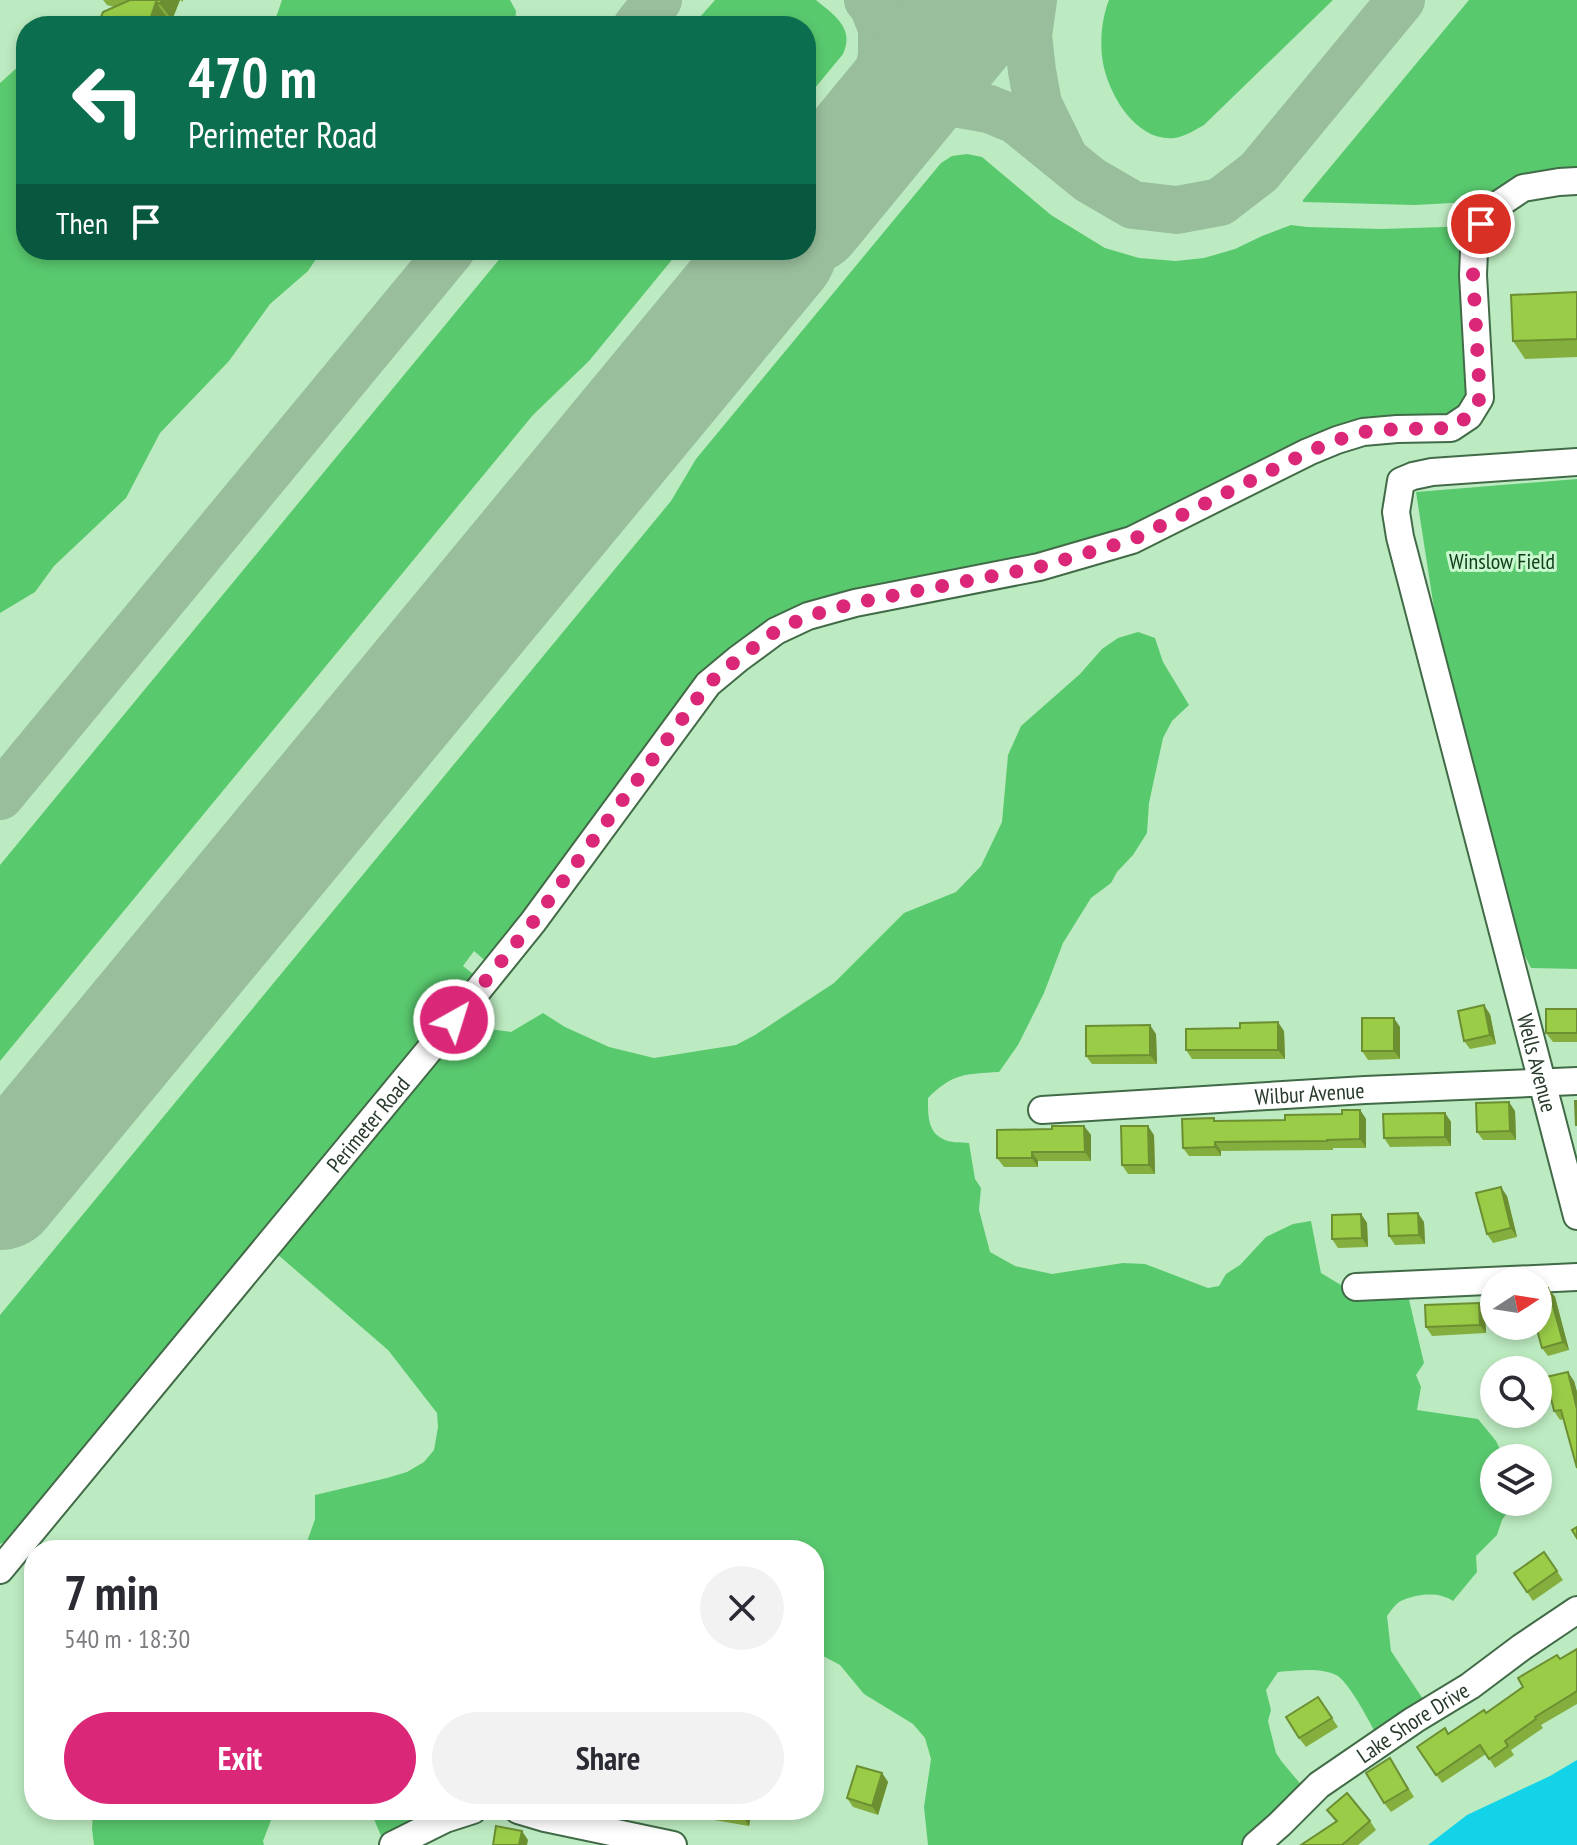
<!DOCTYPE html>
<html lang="en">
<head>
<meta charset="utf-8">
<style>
  :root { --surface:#fff; --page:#f2f2f3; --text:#2b2b33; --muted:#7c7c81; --accent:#db2777 }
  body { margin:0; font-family:"PT Sans Narrow",sans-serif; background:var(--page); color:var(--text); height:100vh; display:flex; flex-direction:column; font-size:30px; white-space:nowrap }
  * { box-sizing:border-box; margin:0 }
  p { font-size:26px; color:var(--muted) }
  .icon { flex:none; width:44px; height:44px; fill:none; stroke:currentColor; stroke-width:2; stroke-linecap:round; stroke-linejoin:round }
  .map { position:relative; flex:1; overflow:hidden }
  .side { position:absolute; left:24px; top:1540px; width:800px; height:280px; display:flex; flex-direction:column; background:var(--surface); border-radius:32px; box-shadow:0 4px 12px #0003 }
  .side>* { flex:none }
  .top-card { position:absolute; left:16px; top:16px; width:800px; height:244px; border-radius:32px; box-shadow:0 4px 12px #0003; background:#0b6e4f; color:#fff; overflow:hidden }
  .needle { width:52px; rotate:78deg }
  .fabs { position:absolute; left:1480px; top:1268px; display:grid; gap:16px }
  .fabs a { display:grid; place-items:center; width:72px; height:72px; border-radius:50%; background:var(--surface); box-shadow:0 4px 12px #0003; font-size:40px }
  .pin { position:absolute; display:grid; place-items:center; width:68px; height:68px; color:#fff; margin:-34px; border:4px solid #fff; border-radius:50%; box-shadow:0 2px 8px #0007 }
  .me { position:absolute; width:88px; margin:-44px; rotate:39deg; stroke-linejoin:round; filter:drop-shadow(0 0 6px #0008) }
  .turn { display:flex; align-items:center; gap:28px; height:168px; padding:0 40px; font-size:36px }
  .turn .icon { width:104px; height:104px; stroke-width:2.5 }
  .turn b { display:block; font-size:56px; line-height:68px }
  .then { display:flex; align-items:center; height:76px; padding:0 40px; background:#0003; gap:16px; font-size:30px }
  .round { display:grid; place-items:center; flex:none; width:84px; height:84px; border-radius:42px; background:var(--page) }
  .headline { display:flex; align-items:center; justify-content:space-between; height:136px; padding:0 40px }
  h1 { font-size:48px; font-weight:800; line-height:60px }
  .primary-button { display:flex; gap:16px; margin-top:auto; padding:16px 40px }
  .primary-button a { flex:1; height:92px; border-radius:48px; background:var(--accent); color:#fff; font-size:32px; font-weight:800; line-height:92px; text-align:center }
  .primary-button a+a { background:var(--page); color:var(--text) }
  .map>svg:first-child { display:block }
  .green { fill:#59c96e }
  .water { fill:#12d3e8 }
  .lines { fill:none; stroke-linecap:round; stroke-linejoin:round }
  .taxiway { stroke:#98be9b; stroke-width:48 }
  .runway { stroke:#98be9b; stroke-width:120 }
  .minor-casing { stroke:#416b47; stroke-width:30 }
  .minor { stroke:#fff; stroke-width:26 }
  .wall { fill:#84af3e }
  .shaded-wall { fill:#6c8f32 }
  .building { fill:#9acc48; stroke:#6c8f32; stroke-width:2 }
  .route { stroke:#db2777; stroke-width:14; stroke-dasharray:0 25.2 }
  .labels { text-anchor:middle; stroke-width:6; stroke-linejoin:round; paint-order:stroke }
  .park-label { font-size:22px; fill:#0f3d19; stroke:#c9f8ce }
  .street-label { font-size:22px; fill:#283a2a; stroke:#c9f8ce }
</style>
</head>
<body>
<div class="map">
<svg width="1577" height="1845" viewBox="0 0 1577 1845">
  <rect width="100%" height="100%" fill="#bdebc1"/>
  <g class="green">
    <path d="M282,0H510L516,11L515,26H273Z"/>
    <path d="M715,0H816C834,15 855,28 843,54L806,99V26H692Z"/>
    <path d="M1109,0H1333L1204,125C1195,130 1186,136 1175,138C1138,142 1112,100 1104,68C1099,47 1101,20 1109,0Z"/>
    <path d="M1469,0H1577V167L1490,201L1415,205L1303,202V200Z"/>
    <path d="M23,55H26V250H322L308,271L270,304L229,361L160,433L126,498L54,566L35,592L0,613V83L20,65Z"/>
    <path d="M967,154L982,157L1051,215L1105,248L1139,258L1176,261L1204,258L1235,249L1262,236L1291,225L1307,227L1381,229L1475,226L1467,405L1448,417L1389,419L1148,524L1092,543L882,586L782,617L489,964L474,951L463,966L478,978L458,1015L489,1029L511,1032L543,1013L565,1027L609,1047L654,1058L736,1045L755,1035L834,983L904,913L956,892L981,866L1002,822L1008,755L1021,726L1080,674L1102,649L1118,638L1138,632L1155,638L1163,662L1189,705L1172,721L1163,738L1149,803L1147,833L1133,855L1117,872L1111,883L1091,898L1063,943L1044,993L1018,1045L999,1072C965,1074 953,1073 928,1098C928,1112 927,1132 943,1139C949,1143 961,1142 969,1143L975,1179L981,1188L979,1210L990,1252L1015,1266L1052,1274L1123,1263L1145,1264L1208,1288L1219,1286L1226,1274L1240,1265L1266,1237L1293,1224L1311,1221L1321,1273L1346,1288L1406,1287L1424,1363L1416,1375L1421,1387L1417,1410L1478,1419L1496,1441L1504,1458H1494V1502H1514L1502,1520L1497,1535L1476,1556L1477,1572L1453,1601C1438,1591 1417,1594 1401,1601C1395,1604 1391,1611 1387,1616L1391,1651L1431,1711L1379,1739C1371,1725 1349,1681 1336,1675C1318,1667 1296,1671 1278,1672L1266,1690L1271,1710L1268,1721L1276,1753L1282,1762L1309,1794L1257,1845H928L924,1807L931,1759L925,1738L913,1724L864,1694L840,1665L825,1657L814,1653V1550H307L308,1539L315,1519V1495L387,1478L407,1472L424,1462L434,1450L438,1427L437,1413L388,1350L262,1241L11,1539L0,1544V1315L671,501L696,459L941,163L952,156Z"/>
    <path d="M507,250H680L589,361L533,415L0,1061V865Z"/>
    <path d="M1577,479V969L1531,968L1522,950L1511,912L1435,615L1416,492Z"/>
    <path d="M93,1810H275L263,1841L264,1845H94L92,1829Z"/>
    <path d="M370,1810H477L385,1845Z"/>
  </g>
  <path class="water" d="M1577,1760V1845H1428L1467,1815L1550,1776Z"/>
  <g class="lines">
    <g class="taxiway">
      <path d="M868,0L872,3L901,10L947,0"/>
      <path d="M1033,0L1028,35L1032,71L1038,104L1062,153"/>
      <path d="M637,26L658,0"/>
      <path d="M865,144L909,112L949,102L989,109L1016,120L1090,180L1133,205L1177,210L1220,202L1259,172L1401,0"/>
      <path d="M865,144L882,55V28L872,3"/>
      <path d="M0,796L451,250"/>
    </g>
    <g class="runway">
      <path d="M806,215L983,0"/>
      <path d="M0,1190L777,250"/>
    </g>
    <g class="minor-casing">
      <g id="minor">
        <path id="s1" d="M1577,462L1432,472L1413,476L1401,481L1396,512L1400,537L1577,1216"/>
        <path id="s2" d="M1042,1110L1365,1090L1577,1081"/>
        <path d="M1356,1287L1577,1277"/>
        <path id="s3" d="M0,1570L454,1020L533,922L708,684L738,659L776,631L808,616L855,603L1039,567L1132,540L1308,452L1337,440L1363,432L1397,429L1451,428L1469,416L1480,398L1473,275L1474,251L1481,224L1496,206L1523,188L1559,182L1577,181"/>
        <path d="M518,1810L545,1818L673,1845"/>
        <path d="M393,1845L445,1819L473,1810"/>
        <path id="s4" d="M1256,1845L1280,1824L1319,1785L1414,1720L1470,1686L1522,1647L1577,1610"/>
      </g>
    </g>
    <use href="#minor" class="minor"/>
  </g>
  <g class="wall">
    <path d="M103,0H183V2L180,0L172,20L168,19L166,26H99L114,7L107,5Z"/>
    <path d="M1577,292V357L1525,359L1513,341Z"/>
    <path d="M1577,1009V1042H1553L1546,1033Z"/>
    <path d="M1490,1014L1496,1044L1470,1049L1464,1041Z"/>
    <path d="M1400,1027V1059L1368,1060L1362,1051Z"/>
    <path d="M1240,1028L1284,1031L1285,1059H1192L1186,1050Z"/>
    <path d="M1156,1034L1157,1064H1092L1086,1056Z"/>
    <path d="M1360,1110L1366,1119V1148H1333V1150L1221,1151V1156H1189L1183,1148L1216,1121L1285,1120L1342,1114Z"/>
    <path d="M1515,1111L1516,1140H1483L1477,1132Z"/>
    <path d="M1445,1113L1451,1122V1146L1390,1147L1384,1138Z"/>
    <path d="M1084,1126L1091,1135V1161H1038V1167H1004L997,1158L1052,1129Z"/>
    <path d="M1154,1135L1155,1174H1128L1122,1165Z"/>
    <path d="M1507,1196L1517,1237L1493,1243L1487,1234Z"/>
    <path d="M1361,1214L1367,1223L1368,1247L1338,1248L1332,1239Z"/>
    <path d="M1424,1222L1425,1244L1395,1245L1389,1236Z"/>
    <path d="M1548,1288L1555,1297L1569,1350L1548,1356L1542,1348Z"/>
    <path d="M1479,1303L1485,1312L1486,1333L1432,1336L1426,1327Z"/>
    <path d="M1574,1381L1577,1392V1468L1563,1419L1560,1420L1554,1411Z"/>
    <path d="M1544,1552L1563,1580L1533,1601L1514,1573Z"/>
    <path d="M1577,1649V1704L1541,1725L1543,1728L1511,1750L1514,1755L1495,1768L1486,1754L1442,1783L1417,1747L1448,1734L1486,1713L1560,1659Z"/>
    <path d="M1318,1697L1338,1727L1306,1747L1299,1738Z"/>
    <path d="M1390,1758L1414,1797L1391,1812L1384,1803Z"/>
    <path d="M882,1773L888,1782L878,1815L853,1807L847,1798Z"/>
    <path d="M752,1810L749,1826L714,1820L708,1811Z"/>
    <path d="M1327,1810L1370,1821L1376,1830L1358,1845H1301L1336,1822Z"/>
  </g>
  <g class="shaded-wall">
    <path d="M162,0H180L172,20L160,4Z"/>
    <path d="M156,2L168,19L166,26H148Z"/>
    <path d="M1484,1005L1490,1014L1496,1044L1490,1035Z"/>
    <path d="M1394,1018L1400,1027V1059L1394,1051Z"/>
    <path d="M1278,1022L1284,1031L1285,1059L1278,1050Z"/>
    <path d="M1150,1025L1156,1034L1157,1064L1150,1055Z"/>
    <path d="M1509,1102L1515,1111L1516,1140L1510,1131Z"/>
    <path d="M1360,1110L1366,1119V1148L1360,1139Z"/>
    <path d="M1445,1113L1451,1122V1146L1445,1137Z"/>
    <path d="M1084,1126L1091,1135V1161L1085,1152Z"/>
    <path d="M1148,1126L1154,1135L1155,1174L1149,1165Z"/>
    <path d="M1215,1142L1221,1151V1156L1215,1147Z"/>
    <path d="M1032,1152L1038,1161V1167L1032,1158Z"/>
    <path d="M1501,1187L1507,1196L1517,1237L1511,1228Z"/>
    <path d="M1418,1213L1424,1222L1425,1244L1419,1235Z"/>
    <path d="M1361,1214L1367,1223L1368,1247L1362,1238Z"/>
    <path d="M1548,1288L1555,1297L1569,1350L1563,1342Z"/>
    <path d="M1479,1303L1485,1312L1486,1333L1480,1325Z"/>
    <path d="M1568,1372L1574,1381L1577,1392V1409Z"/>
    <path d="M882,1773L888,1782L878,1815L872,1806Z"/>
    <path d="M744,1810H752L749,1826L743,1817Z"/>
    <path d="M522,1831L528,1840L527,1845H519Z"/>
  </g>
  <g class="building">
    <path d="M130,0H162L160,4L156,2L148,26H99L98,24L103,12Z"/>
    <path d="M1577,292V339L1513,341L1511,295Z"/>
    <path d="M1484,1005L1490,1035L1464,1041L1458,1011Z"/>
    <rect x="1546" y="1009" width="31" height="24"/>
    <rect x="1362" y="1018" width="32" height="33"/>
    <path d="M1278,1022V1050H1186V1029L1240,1028V1023Z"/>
    <path d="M1150,1025V1055L1086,1056V1026Z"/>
    <path d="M1575,1101H1577V1125H1576Z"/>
    <path d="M1509,1102L1510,1131L1477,1132L1476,1103Z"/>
    <path d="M1342,1110H1360V1139L1327,1140V1141L1215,1142V1147L1183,1148L1182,1119L1214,1118V1121L1285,1120V1115L1342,1114Z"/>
    <path d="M1445,1113V1137L1384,1138L1383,1114Z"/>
    <path d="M1052,1126H1084L1085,1152H1032V1158H997V1130L1052,1129Z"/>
    <path d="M1121,1126H1148L1149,1165H1122Z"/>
    <path d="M1501,1187L1511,1228L1487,1234L1476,1193Z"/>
    <path d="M1418,1213L1419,1235L1389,1236L1388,1214Z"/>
    <path d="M1361,1214L1362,1238L1332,1239V1215Z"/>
    <path d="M1548,1288L1563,1342L1542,1348L1536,1326H1538V1291Z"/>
    <path d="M1479,1303L1480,1325L1426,1327L1425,1305Z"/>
    <path d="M1568,1372L1577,1409V1468L1561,1410L1554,1411L1546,1377Z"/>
    <path d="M1577,1527V1538L1572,1530Z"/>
    <path d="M1544,1552L1557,1571L1527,1592L1514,1573Z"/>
    <path d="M1577,1649V1691L1535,1717L1536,1719L1505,1741L1508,1746L1489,1759L1480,1745L1436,1775L1417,1747L1445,1728L1448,1734L1484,1710L1486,1713L1523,1687L1518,1678L1557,1655L1560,1659Z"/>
    <path d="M1318,1697L1332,1718L1299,1738L1286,1717Z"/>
    <path d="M1390,1758L1408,1789L1384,1803L1366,1773Z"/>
    <path d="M857,1766L882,1773L872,1806L847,1798Z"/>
    <path d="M1347,1793L1370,1821L1342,1845H1301L1337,1821L1327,1810Z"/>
    <path d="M708,1810H744L743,1817Z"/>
    <path d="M496,1826L522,1831L519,1845H493Z"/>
  </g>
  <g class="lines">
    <path class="route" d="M454,1020L533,922L708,684L738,659L776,631L808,616L855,603L1039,567L1132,540L1308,452L1337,440L1363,432L1397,429L1451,428L1469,416L1480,398L1473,275L1474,251L1481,224"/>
  </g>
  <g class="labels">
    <g class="park-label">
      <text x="1502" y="569">Winslow Field</text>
    </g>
    <g class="street-label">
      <text dy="8" stroke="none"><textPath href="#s1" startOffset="778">Wells Avenue</textPath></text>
      <text dy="8" stroke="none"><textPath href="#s2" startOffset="268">Wilbur Avenue</textPath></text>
      <text dy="8" stroke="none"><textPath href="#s3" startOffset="578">Perimeter Road</textPath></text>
      <text dy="8" stroke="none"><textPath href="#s4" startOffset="200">Lake Shore Drive</textPath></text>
    </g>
  </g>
</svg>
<div class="fabs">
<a><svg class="needle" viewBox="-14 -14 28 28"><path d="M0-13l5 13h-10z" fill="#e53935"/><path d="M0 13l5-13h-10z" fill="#7c7c81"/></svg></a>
<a><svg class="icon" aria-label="search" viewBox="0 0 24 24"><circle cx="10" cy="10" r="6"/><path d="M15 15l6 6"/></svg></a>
<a><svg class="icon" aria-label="layers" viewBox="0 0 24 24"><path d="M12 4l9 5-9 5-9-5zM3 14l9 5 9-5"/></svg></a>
</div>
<div class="pin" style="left:1481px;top:224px;background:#d93025"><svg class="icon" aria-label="arrive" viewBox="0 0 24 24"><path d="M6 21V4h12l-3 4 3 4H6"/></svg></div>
<svg class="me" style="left:454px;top:1020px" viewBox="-20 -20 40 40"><circle r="17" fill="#db2777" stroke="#fff" stroke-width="3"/><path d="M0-11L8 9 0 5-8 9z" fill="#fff"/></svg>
<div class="top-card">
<div class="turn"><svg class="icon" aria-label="left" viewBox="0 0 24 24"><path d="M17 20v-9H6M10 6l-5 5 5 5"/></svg><div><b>470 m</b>Perimeter Road</div></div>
<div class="then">Then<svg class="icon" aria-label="arrive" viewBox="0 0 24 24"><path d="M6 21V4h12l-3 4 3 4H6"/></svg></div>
</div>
<section class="side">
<div class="headline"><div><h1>7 min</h1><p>540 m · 18:30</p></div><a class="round"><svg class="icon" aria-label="close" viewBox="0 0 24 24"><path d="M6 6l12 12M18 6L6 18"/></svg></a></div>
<div class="primary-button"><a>Exit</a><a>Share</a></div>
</section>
</div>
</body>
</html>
